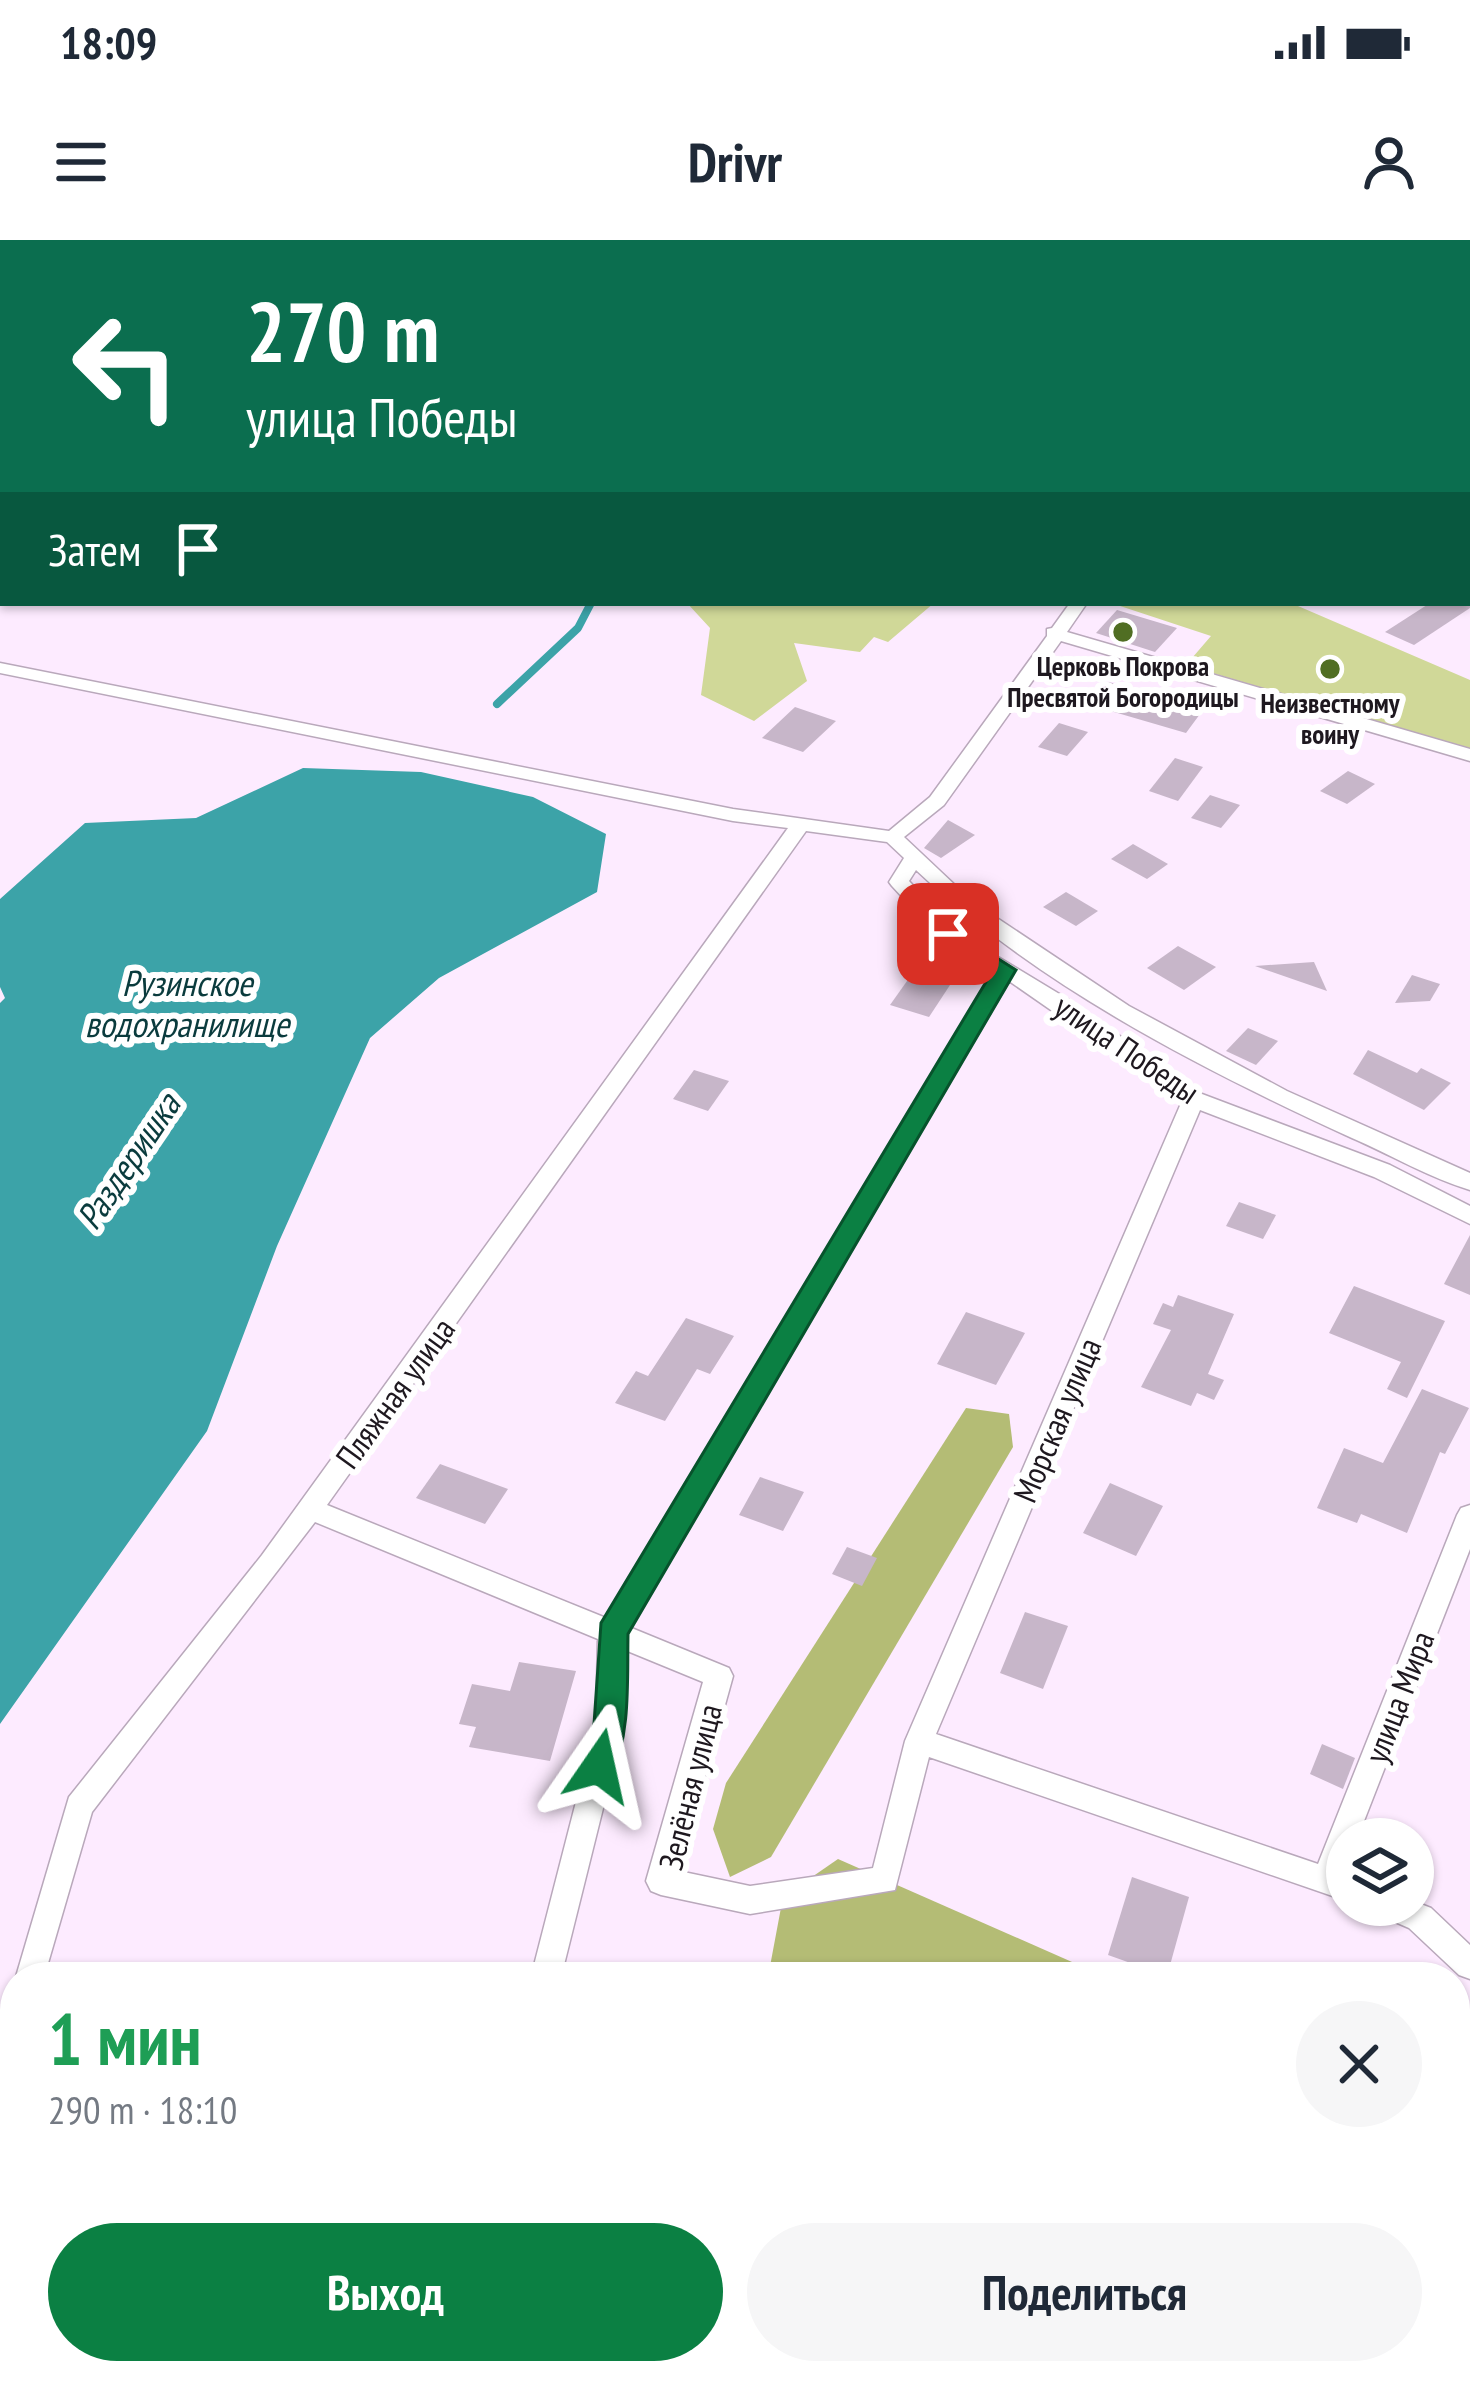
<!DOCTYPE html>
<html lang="ru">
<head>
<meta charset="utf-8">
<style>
  :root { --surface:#fff; --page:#f6f6f7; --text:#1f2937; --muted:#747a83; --accent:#0b8043 }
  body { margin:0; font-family:"PT Sans Narrow",sans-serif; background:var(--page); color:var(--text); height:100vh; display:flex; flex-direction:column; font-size:45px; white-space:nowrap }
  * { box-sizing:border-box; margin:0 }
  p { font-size:39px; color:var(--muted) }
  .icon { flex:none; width:66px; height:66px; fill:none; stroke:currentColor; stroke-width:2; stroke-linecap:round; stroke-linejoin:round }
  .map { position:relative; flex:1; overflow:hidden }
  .sheet { position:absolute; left:0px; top:1722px; width:1470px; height:423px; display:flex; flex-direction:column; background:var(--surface); border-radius:48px 48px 0 0; box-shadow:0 3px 9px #0004 }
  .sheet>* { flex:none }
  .guide { position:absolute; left:0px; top:0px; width:1470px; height:366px; box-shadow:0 3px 9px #0004; background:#0b6e4f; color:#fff; overflow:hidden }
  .controls { position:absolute; left:1326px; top:1578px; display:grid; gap:24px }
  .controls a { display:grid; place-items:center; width:108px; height:108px; border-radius:50%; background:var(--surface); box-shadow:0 3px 9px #0004; font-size:60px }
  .pin { position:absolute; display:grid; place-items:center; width:102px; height:102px; color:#fff; margin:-51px; border-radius:24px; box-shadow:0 6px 18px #0006 }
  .me { position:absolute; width:132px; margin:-66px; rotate:11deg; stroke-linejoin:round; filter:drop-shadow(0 0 9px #0008) }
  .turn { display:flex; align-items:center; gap:42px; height:252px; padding:0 48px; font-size:54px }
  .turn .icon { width:156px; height:156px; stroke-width:2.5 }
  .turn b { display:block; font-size:84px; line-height:102px }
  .then { display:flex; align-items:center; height:114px; padding:0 48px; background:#0003; gap:24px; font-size:45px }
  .round { display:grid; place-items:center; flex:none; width:126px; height:126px; border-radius:63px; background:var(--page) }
  .head { display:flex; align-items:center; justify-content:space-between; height:204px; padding:0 48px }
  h1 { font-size:72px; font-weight:700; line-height:90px; color:#1e9e55 }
  .cta { display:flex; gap:24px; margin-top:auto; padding:24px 48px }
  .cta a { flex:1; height:138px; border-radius:72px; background:var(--accent); color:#fff; font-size:48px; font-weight:700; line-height:138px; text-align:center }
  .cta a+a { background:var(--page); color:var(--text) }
  .status { display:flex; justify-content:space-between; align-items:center; height:84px; padding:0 60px; background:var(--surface); direction:ltr }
  .status svg { height:33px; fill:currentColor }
  header { display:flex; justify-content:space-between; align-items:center; height:156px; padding:0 48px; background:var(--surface); font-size:54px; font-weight:700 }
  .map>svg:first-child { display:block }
  .green { fill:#d0d898 }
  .forest { fill:#b4bc75 }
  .water { fill:#3ca3a8 }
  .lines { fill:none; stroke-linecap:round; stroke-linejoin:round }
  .stream { stroke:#3ca3a8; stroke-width:8 }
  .building { fill:#c7b6c9 }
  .street-casing { stroke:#b9a8bb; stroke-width:3 }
  .street { fill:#fff; fill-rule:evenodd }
  .route { fill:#0b8043; stroke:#07532c; stroke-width:3 }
  .poi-dot { fill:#506e23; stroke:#fff; stroke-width:4.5 }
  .labels { text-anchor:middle; stroke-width:12; stroke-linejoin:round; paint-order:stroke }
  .far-poi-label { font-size:27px; font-weight:bold; fill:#1e181f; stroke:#fff }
  .street-label { font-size:33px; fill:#1e181f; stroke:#fff }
  .water-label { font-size:36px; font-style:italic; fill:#0a3b3d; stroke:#fff }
</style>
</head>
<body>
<div class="status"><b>18:09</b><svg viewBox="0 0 49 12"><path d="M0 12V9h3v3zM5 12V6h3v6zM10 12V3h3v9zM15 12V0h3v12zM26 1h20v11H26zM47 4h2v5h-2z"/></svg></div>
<header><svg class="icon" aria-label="menu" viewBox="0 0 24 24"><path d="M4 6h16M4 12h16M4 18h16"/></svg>Drivr<svg class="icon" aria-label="person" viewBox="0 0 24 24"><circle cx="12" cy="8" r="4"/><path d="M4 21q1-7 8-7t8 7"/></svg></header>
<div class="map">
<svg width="1470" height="2143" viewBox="0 0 1470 2143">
  <rect width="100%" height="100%" fill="#fdebff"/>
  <g class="green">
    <path d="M687,363H934L888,402L874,397L860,412L794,403L807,441L754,481L701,455L710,388Z"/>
    <path d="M1111,363H1291L1470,440V511L1186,425L1211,396Z"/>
  </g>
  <g class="forest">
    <path d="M966,1168L1009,1174L1013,1207L771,1617L730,1637L713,1589L726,1543Z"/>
    <path d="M838,1619L1106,1737H768L783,1657Z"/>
    <path d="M1455,2123L1470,2130V2143H624L611,2130H1455Z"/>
  </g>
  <path class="water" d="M303,528L421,532L533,557L606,594L597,652L439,738L370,798L277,1006L207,1191L0,1484V763L5,758L0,747V659L85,583L196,578Z"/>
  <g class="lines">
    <path class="stream" d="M497,464L578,388L591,363"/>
  </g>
  <g class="building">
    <path d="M1430,363H1470V368L1414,405L1385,392Z"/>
    <path d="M1117,370L1177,388L1155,412L1096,393Z"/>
    <path d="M1109,442L1193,468L1191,471L1200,474L1186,493L1090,465Z"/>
    <path d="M795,467L836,481L803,512L762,498Z"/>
    <path d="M1059,483L1088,492L1067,516L1038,507Z"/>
    <path d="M1175,518L1203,527L1178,561L1149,551Z"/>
    <path d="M1348,531L1375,544L1347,564L1320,551Z"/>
    <path d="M1210,555L1240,565L1221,588L1191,578Z"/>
    <path d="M948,580L975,595L941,618L924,608Z"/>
    <path d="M1133,604L1168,624L1147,639L1111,619Z"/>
    <path d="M1066,652L1098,671L1076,686L1043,667Z"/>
    <path d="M1178,706L1216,727L1184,750L1147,728Z"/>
    <path d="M1314,722L1327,751L1255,726Z"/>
    <path d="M912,734L950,745L929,777L890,765Z"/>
    <path d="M1412,735L1440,744L1430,761L1395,763Z"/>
    <path d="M1248,788L1278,801L1256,825L1226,811Z"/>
    <path d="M1368,810L1417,833L1421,828L1451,843L1424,870L1353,834Z"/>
    <path d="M694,830L729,841L708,871L673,859Z"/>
    <path d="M1239,962L1276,975L1263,999L1226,986Z"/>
    <path d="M1470,995V1055L1444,1044Z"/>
    <path d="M1354,1046L1445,1081L1407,1158L1387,1149L1401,1122L1329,1093Z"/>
    <path d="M1178,1055L1234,1074L1208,1134L1224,1140L1214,1160L1197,1153L1191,1166L1141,1147L1171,1090L1153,1084L1163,1063L1173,1067Z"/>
    <path d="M966,1072L1025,1093L996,1145L937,1124Z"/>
    <path d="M686,1078L734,1096L710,1134L697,1129L665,1181L615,1163L636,1131L648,1136Z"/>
    <path d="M1422,1149L1469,1168L1445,1214L1440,1212L1407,1293L1361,1274L1357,1283L1317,1268L1344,1208L1383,1223Z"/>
    <path d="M440,1224L508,1249L485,1284L416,1258Z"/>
    <path d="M760,1237L804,1252L783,1291L739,1275Z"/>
    <path d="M1110,1243L1163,1266L1136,1316L1083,1293Z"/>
    <path d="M847,1307L877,1318L862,1346L832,1334Z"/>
    <path d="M1025,1372L1068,1386L1043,1449L1000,1433Z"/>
    <path d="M519,1422L576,1431L550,1521L469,1507L476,1487L459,1484L472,1444L510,1451Z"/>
    <path d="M1322,1504L1355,1518L1343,1549L1310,1534Z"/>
    <path d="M1132,1637L1189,1657L1167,1736L1108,1715Z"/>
  </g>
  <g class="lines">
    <g class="street-casing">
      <g id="street">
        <path d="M1317,0H1331L1332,3H1318Z"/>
        <path d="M0,19L3,20V28L0,27Z"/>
        <rect x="1467" y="154" width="3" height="8"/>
        <path d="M3,227V238L0,239V228Z"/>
        <path d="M1467,279L1470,280V290L1467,289Z"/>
        <path d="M1070,363H1087L1067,392L1470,509V521L1061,401L944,565L904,597L973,662L1129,766L1287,851L1470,933V950C1430,938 1391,915 1352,898C1201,829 1037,745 916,630L909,641L955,691L1066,758L1202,854L1390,925L1470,966V984L1374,937L1200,870L936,1494L1318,1624L1457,1275L1461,1268L1470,1265V1309L1357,1599H1347V1661L929,1517L895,1650L750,1674L661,1655L651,1651L646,1641L703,1442L625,1410L624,1484L561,1737H531L596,1484L598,1399L315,1282L92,1572L44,1737L15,1740L69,1557L262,1315L788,588L733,581L0,433V423L733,569L889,591L930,557L1047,396V389L1052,388ZM806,591L887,602L904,618L889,642L892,646L941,699L994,732L606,1378L327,1265ZM1009,741L1182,861L905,1501L873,1628L750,1646L679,1631L733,1436L729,1428L629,1387Z"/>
        <path d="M1413,1661L1431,1668L1470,1705V1739L1459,1735L1409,1688L1379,1675L1375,1665H1413Z"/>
        <path d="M15,1770V1838L11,1847L0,1851V1784L4,1774Z"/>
        <path d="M429,2130H463L460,2143H426Z"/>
      </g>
    </g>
    <use href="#street" class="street"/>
  </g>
  <path class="route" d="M948,687L1016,730L628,1394C627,1441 631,1493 611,1537H588L583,1526L594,1484L601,1383L992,732L940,700V689Z"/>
  <g class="poi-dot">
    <circle cx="1123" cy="392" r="12"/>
    <circle cx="1330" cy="429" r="12"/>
  </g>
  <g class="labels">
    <g class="far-poi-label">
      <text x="1123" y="436">Церковь Покрова<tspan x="1123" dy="31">Пресвятой Богородицы</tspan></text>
      <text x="1330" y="473">Неизвестному<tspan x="1330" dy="31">воину</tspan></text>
    </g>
    <g class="street-label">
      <text transform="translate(1127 809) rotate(34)" y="12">улица Победы</text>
      <text transform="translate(395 1153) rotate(-54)" y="12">Пляжная улица</text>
      <text transform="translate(1057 1180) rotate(-67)" y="12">Морская улица</text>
      <text transform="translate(1399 1457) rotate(-69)" y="12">улица Мира</text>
      <text transform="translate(690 1547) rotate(-76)" y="12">Зелёная улица</text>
    </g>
    <g class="water-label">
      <text x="187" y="756">Рузинское<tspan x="187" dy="41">водохранилище</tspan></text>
      <text transform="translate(128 921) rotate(-56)" y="13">Раздеришка</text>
    </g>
  </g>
</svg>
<div class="controls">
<a><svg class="icon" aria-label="layers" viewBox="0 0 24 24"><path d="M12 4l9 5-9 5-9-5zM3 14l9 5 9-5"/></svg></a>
</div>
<div class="pin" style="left:948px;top:694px;background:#d93025"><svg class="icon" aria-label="arrive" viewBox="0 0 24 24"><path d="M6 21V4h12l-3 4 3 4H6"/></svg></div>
<svg class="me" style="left:599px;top:1526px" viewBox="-20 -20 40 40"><path d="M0-17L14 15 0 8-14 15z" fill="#0b8043" stroke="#fff" stroke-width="4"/></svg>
<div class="guide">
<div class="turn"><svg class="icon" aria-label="left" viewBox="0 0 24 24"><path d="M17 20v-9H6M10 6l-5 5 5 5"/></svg><div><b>270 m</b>улица Победы</div></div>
<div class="then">Затем<svg class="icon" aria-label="arrive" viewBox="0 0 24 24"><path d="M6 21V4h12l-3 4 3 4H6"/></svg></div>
</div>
<section class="sheet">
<div class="head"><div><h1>1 мин</h1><p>290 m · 18:10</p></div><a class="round"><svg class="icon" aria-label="close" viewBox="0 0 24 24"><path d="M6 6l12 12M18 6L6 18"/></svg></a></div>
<div class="cta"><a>Выход</a><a>Поделиться</a></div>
</section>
</div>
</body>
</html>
